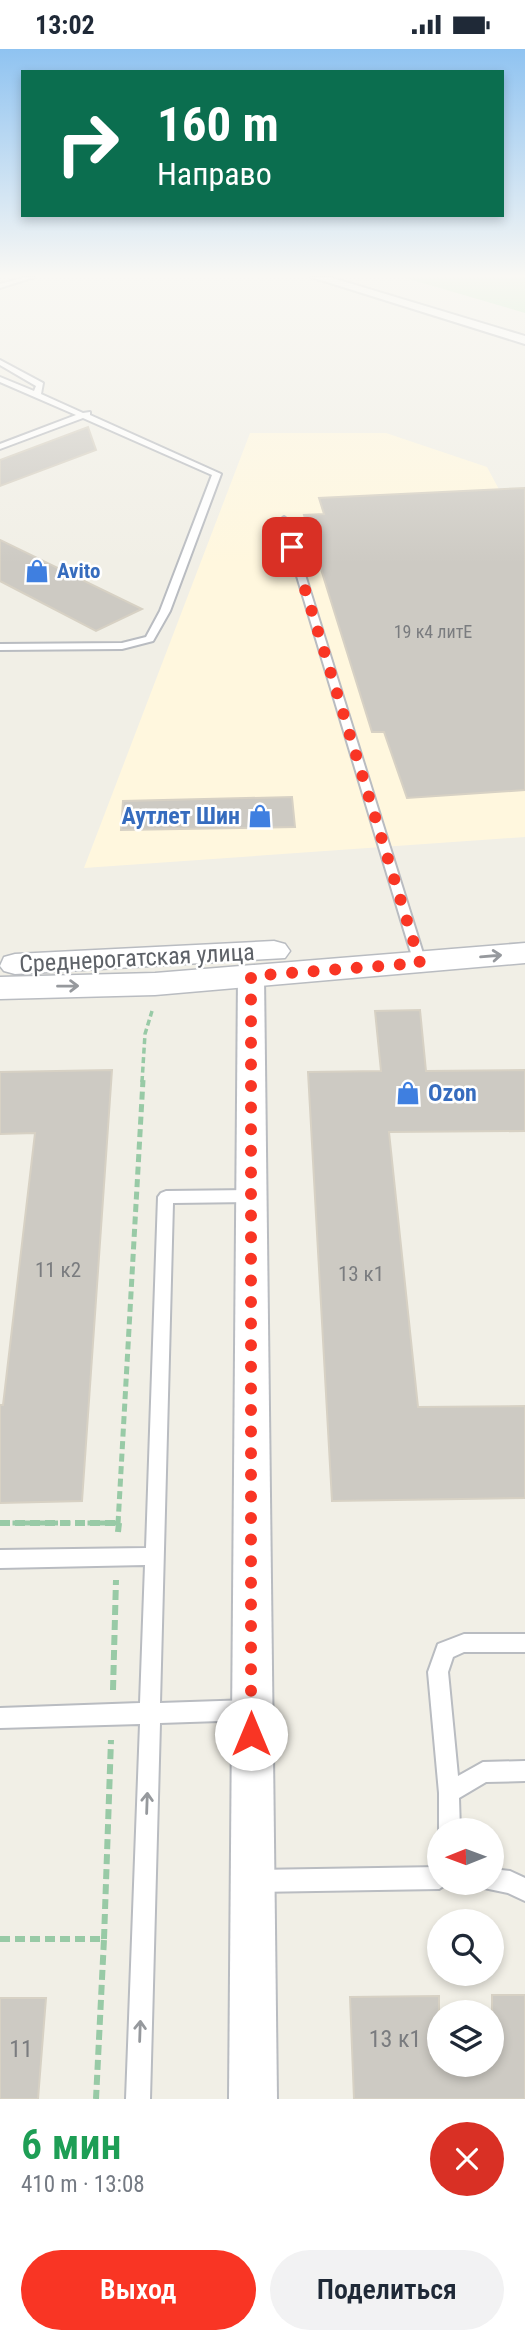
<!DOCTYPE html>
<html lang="ru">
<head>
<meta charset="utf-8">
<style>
  :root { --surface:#fff; --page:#f2f2f3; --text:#1f2937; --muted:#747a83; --accent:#f93524 }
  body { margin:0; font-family:"Roboto Condensed",sans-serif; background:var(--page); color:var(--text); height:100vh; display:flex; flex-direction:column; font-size:26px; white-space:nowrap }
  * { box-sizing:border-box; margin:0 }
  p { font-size:23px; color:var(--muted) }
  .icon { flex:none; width:38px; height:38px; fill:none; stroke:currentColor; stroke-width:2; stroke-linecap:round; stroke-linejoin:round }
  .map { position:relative; height:2050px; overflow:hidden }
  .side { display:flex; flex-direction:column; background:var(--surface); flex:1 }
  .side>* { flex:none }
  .guide { position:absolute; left:21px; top:21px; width:483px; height:147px; border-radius:0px; box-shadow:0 4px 10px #0003; background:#0b6e4f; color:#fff; overflow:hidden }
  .needle { width:46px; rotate:269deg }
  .controls { position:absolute; left:427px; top:1769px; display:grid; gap:14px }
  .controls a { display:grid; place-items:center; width:77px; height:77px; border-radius:50%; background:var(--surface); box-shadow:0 4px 10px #0003; font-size:35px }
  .pin { position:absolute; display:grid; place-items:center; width:60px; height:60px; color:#fff; margin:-30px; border-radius:14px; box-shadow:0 4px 10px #0006 }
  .me { position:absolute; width:77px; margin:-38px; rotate:0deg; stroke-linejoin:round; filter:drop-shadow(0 0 5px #0008) }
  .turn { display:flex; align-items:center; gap:24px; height:147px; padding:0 21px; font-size:32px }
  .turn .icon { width:91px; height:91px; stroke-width:2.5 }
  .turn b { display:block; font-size:49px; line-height:60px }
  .round { display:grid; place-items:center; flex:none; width:74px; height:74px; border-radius:37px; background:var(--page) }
  .summary { display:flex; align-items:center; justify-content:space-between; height:119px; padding:0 21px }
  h1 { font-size:42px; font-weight:600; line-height:52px; color:#1e9e55 }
  .cta { display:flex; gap:14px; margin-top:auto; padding:14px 21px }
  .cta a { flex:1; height:80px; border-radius:42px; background:var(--accent); color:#fff; font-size:28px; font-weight:600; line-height:80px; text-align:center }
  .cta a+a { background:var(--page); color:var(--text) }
  .status { display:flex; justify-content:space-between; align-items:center; height:49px; padding:0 35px; background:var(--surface); direction:ltr }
  .status svg { height:19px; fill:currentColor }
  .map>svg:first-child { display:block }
  .commercial { fill:#fff7de }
  .green { fill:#c1ebc1 }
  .building { fill:#cdcac3; stroke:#d7d1c4; stroke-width:2 }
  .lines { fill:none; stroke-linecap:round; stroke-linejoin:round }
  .service-casing { stroke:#b9bcc1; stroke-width:4 }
  .minor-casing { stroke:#b9bcc1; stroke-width:4 }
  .tertiary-casing { stroke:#b9bcc1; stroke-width:3 }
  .path-far2 { stroke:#98caa6; stroke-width:3.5; stroke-dasharray:6 3.5; stroke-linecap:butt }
  .path-far1 { stroke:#98caa6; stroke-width:5; stroke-dasharray:8 4.5; stroke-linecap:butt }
  .path { stroke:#98caa6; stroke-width:6; stroke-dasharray:10 5; stroke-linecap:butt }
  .service { fill:#fff; fill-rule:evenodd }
  .minor { fill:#fff; fill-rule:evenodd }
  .tertiary { fill:#fff; fill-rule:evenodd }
  .oneway { stroke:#96999d }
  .route { stroke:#f93524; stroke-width:12; stroke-dasharray:0 21.6 }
  .labels { text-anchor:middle; stroke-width:5; stroke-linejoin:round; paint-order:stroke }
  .far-number-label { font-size:18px; fill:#7a7c7f }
  .far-shop-label { font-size:21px; font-weight:bold; fill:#366cbe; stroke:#fff; text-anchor:start }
  .number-label { font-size:21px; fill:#7a7c7f }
  .shop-label { font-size:24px; font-weight:bold; fill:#366cbe; stroke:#fff; text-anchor:end }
  .street-label { font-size:24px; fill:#5e6268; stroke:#fff }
  .near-number-label { font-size:24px; fill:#7a7c7f }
</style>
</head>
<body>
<div class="status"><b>13:02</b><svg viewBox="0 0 49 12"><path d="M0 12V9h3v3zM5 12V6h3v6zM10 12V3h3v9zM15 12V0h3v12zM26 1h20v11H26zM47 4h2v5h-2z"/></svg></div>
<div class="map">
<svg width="525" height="2050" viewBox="0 0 525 2050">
  <rect width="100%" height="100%" fill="#f1efe6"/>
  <path class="commercial" d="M250,384H386L487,418L525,489V788L84,819Z"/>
  <path class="green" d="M402,228H525V264Z"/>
  <g class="building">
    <path d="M88,378L96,401L0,437V411Z"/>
    <path d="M525,439V741L407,749L384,683H372L304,466L324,465L319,449Z"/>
    <path d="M0,491L142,560L96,582L0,532Z"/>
    <path d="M292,748L295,778L121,781L123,752Z"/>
    <path d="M420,961L426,1022L525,1021V1082L389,1083L418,1358L525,1357V1449L332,1452L308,1023L381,1022L375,962Z"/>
    <path d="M112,1021L82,1452L0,1454V1356H3L35,1084L0,1085V1023Z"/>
    <path d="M492,1946H525V2050H354L350,1948L439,1947V2016H492Z"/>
    <path d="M0,1949H46L38,2050H0Z"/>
  </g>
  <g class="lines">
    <g class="service-casing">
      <g id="service">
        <path d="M26,228H34L0,239V235Z"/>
        <path d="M0,311L43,334L41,345L83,364L90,363V366L221,425L170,562L153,592L122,600L0,601V595L122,594L146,588L160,562L212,426L83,369L0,400V395L76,366L0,333V328L34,342L36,337L0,316Z"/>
        <path d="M284,468L288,471L426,914L425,917L420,918L414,914L280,471Z"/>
        <path d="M251,1141L256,1143L259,1147L256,1151L251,1153L173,1154L160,1654L250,1651L257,1654L260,1661L257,1668L250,1671L160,1674L150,2050H126L140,1675L0,1679V1659L140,1654L145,1516L0,1519V1501L146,1499L158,1148L161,1144L166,1142Z"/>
        <path d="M464,1585H525V1603H464L453,1608L448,1623L458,1727L483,1713L525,1712V1732L486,1733L459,1749L460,1782H439V1784V1744L428,1623L438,1595Z"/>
        <path d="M439,1818V1834H448L439,1840L255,1843L247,1840L244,1832L247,1824L255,1821Z"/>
        <path d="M492,1820L510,1822L525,1829V1852L508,1844L484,1839L482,1834H492Z"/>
      </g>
    </g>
    <g class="minor-casing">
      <g id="minor">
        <path d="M311,228H329L525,287V295Z"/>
        <path d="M251,919L260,921L264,927L277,2050H229L238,927L242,921Z"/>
      </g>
    </g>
    <g class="tertiary-casing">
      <g id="tertiary">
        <path d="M274,892L285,895L290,902L285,909L15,925L4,922L0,917L4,908L15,905Z"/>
        <path d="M525,894V914L155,946L0,950V928L155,924Z"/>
      </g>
    </g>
    <path class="path-far2" d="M142,1033L145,985L152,962"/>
    <g class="path-far1">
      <path d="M0,1474H119"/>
      <path d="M118,1475L143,1031"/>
    </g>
    <g class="path">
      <path d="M0,1474H119"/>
      <path d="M118,1483L119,1474"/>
      <path d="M113,1641L116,1531"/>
      <path d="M0,1890H104L96,2050"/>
      <path d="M104,1890L111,1691"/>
    </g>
    <use href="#service" class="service"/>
    <use href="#minor" class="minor"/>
    <use href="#tertiary" class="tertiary"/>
  </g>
  <defs><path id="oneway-shaft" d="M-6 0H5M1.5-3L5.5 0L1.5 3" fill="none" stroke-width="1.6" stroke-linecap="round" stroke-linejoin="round" transform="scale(1.75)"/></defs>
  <g class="oneway">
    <use href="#oneway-shaft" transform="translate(491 907) rotate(-5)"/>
    <use href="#oneway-shaft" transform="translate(68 937) rotate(-1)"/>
    <use href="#oneway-shaft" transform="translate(147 1754) rotate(-88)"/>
    <use href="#oneway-shaft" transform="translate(140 1982) rotate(-88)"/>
  </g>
  <linearGradient id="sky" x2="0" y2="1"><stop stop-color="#8fc3f1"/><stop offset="0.44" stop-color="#f9f8f4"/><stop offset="1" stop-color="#f9f8f4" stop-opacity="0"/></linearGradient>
  <rect width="525" height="515" fill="url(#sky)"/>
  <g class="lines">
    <path class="route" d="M251,1685V927L420,914L292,498"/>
  </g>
  <defs>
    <g id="shop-bare" transform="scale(1.89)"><path d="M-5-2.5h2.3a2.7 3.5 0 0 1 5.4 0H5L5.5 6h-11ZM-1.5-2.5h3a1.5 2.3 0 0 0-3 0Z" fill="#3f7fe0" stroke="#fff" stroke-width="2.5" paint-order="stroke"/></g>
  </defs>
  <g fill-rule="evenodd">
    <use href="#shop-bare" x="37" y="522"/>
    <use href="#shop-bare" x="260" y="767"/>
    <use href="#shop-bare" x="408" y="1044"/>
  </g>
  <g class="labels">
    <g class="far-number-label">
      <text x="433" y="589">19 к4 литЕ</text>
    </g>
    <g class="far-shop-label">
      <text x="57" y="529">Avito</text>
    </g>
    <g class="number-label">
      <text x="58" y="1228">11 к2</text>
      <text x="361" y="1232">13 к1</text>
    </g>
    <g class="shop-label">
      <text x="240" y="775">Аутлет Шин</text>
      <text x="428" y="1052" text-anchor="start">Ozon</text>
    </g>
    <g class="street-label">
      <text transform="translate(137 909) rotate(-3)" y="8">Среднерогатская улица</text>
    </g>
    <g class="near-number-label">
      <text x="395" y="1998">13 к1</text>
      <text x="21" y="2008">11</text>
    </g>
  </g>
</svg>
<div class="controls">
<a><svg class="needle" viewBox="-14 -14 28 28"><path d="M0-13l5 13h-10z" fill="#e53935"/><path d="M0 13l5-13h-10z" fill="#747a83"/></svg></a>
<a><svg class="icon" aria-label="search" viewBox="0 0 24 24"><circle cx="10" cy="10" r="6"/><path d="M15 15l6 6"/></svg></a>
<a><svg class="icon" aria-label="layers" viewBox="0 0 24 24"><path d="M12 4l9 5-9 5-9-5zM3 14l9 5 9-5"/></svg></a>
</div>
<div class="pin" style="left:292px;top:498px;background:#d93025"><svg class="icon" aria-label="arrive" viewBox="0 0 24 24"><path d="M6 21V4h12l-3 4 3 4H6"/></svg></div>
<svg class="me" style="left:251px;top:1685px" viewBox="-20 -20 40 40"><circle r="19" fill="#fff"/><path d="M0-13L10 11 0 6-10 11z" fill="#f93524"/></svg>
<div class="guide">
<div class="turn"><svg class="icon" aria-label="right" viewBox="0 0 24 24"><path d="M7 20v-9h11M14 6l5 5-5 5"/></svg><div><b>160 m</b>Направо</div></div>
</div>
</div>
<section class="side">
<div class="summary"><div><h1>6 мин</h1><p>410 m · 13:08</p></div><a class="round" style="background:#d93025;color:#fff"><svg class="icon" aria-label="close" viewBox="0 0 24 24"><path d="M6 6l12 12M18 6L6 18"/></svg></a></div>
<div class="cta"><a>Выход</a><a>Поделиться</a></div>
</section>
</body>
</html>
